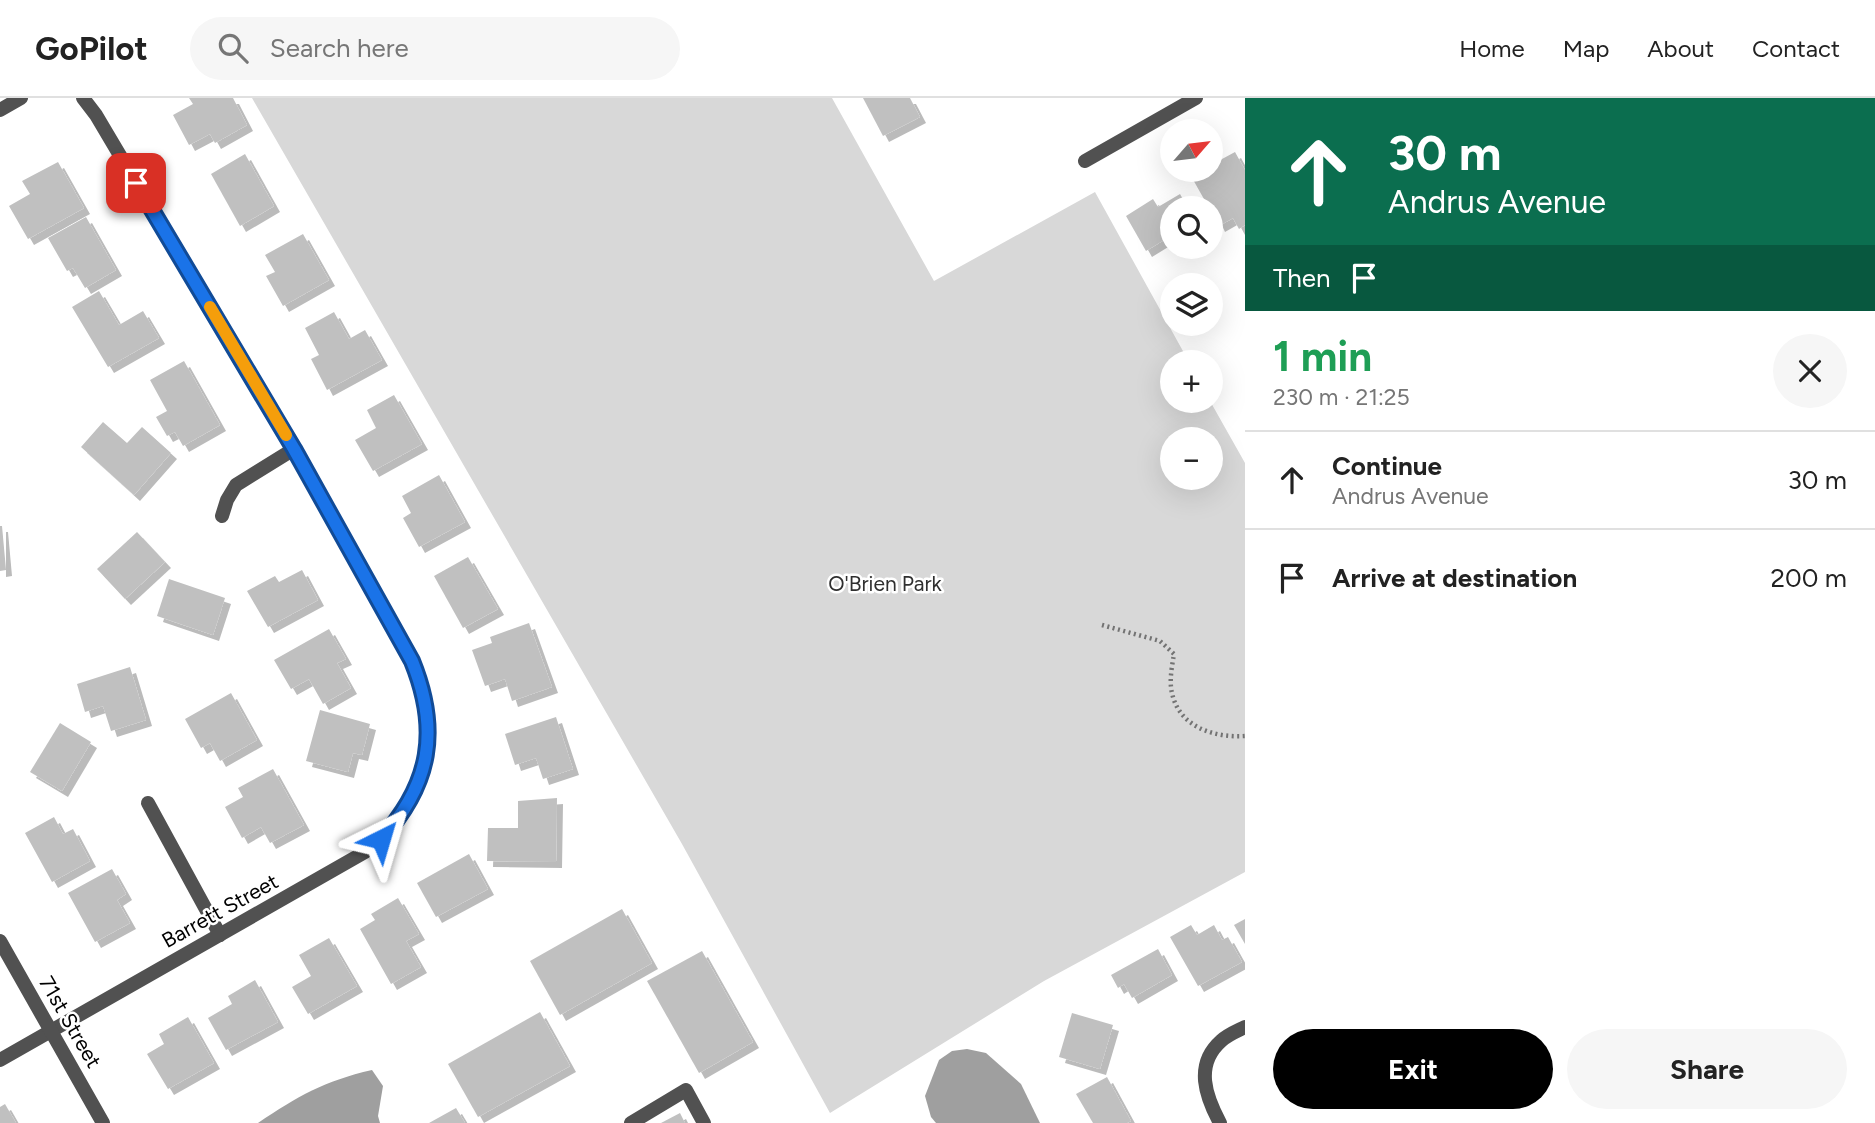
<!DOCTYPE html>
<html lang="en">
<head>
<meta charset="utf-8">
<style>
  :root { --surface:#fff; --page:#f6f6f6; --text:#222; --muted:#767676; --line:#e0e0e0; --accent:#000 }
  body { margin:0; font-family:Figtree,sans-serif; background:var(--page); color:var(--text); height:100vh; display:flex; flex-direction:column; font-size:26px; white-space:nowrap }
  * { box-sizing:border-box; margin:0 }
  p { font-size:23px; color:var(--muted) }
  .icon { flex:none; width:38px; height:38px; fill:none; stroke:currentColor; stroke-width:2; stroke-linecap:round; stroke-linejoin:round }
  .map { position:relative; flex:1; overflow:hidden }
  .side { display:flex; flex-direction:column; background:var(--surface); width:630px }
  .side>* { flex:none }
  .hud { background:#0b6e4f; color:#fff; overflow:hidden }
  .needle { width:46px; rotate:62deg }
  .buttons { position:absolute; left:1160px; top:21px; display:grid; gap:14px }
  .buttons a { display:grid; place-items:center; width:63px; height:63px; border-radius:50%; background:var(--surface); box-shadow:0 7px 28px #0002; font-size:35px }
  .pin { position:absolute; display:grid; place-items:center; width:60px; height:60px; color:#fff; margin:-30px; border-radius:14px; box-shadow:0 4px 10px #0006 }
  .me { position:absolute; width:77px; margin:-38px; rotate:40deg; stroke-linejoin:round; filter:drop-shadow(0 0 5px #0008) }
  .turn { display:flex; align-items:center; gap:24px; height:147px; padding:0 28px; font-size:32px }
  .turn .icon { width:91px; height:91px; stroke-width:2.5 }
  .turn b { display:block; font-size:49px; line-height:60px }
  .then { display:flex; align-items:center; height:66px; padding:0 28px; background:#0003; gap:14px; font-size:26px }
  .round { display:grid; place-items:center; flex:none; width:74px; height:74px; border-radius:37px; background:var(--page) }
  .summary { display:flex; align-items:center; justify-content:space-between; height:119px; padding:0 28px }
  h1 { font-size:42px; font-weight:700; line-height:52px; color:#1e9e55 }
  .button { display:flex; gap:14px; margin-top:auto; padding:14px 28px }
  .button a { flex:1; height:80px; border-radius:42px; background:var(--accent); color:#fff; font-size:28px; font-weight:700; line-height:80px; text-align:center }
  .button a+a { background:var(--page); color:var(--text) }
  ul { padding:0; list-style:none }
  li { display:flex; align-items:center; gap:21px; height:98px; padding:0 28px; border-top:2px solid var(--line) }
  li div { flex:1 }
  li b { display:block; font-size:26px }
  li em { font-style:normal }
  header { display:flex; align-items:center; gap:42px; box-sizing:border-box; height:98px; padding:0 35px; background:var(--surface); border-bottom:2px solid var(--line) }
  header strong { font-size:33px }
  nav { display:flex; gap:38px; margin-inline-start:auto; font-size:24px }
  .search { width:490px; height:63px; background:var(--page); display:flex; align-items:center; gap:18px; box-sizing:border-box; padding:0 24px; border-radius:38px; color:var(--muted); font-size:26px }
  main { display:flex; flex:1; min-height:0 }
  .map>svg:first-child { display:block }
  .green { fill:#d8d8d8; fill-rule:evenodd }
  .water { fill:#9f9f9f }
  .building { fill:#c0c0c0; filter:url(#shadow) }
  .lines { fill:none; stroke-linecap:round; stroke-linejoin:round }
  .path { stroke:#737373; stroke-width:4.5; stroke-dasharray:2 3.5; stroke-linecap:butt }
  .minor { stroke:#515151; stroke-width:14 }
  .tertiary { stroke:#515151; stroke-width:14 }
  .route-casing { stroke:#114b97; stroke-width:18 }
  .route { stroke:#1a73e8; stroke-width:12 }
  .slow { stroke:#f59e0b; stroke-width:12 }
  .labels { text-anchor:middle; stroke-width:5; stroke-linejoin:round; paint-order:stroke }
  .park-label { font-size:21px; fill:#2f2f2f; stroke:#fff }
  .street-label { font-size:21px; fill:#000; stroke:#fff }
</style>
</head>
<body>
<header>
<strong>GoPilot</strong>
<div class="search"><svg class="icon" aria-label="search" viewBox="0 0 24 24"><circle cx="10" cy="10" r="6"/><path d="M15 15l6 6"/></svg>Search here</div>
<nav><a>Home</a><a>Map</a><a>About</a><a>Contact</a></nav>
</header>
<main>
<div class="map">
<svg width="1245" height="1025" viewBox="0 0 1245 1025">
  <defs>
    <filter id="shadow"><feDropShadow dx="6" dy="6" stdDeviation="0" flood-color="#0004"/></filter>
  </defs>
  <rect width="100%" height="100%" fill="#fff"/>
  <path class="green" d="M252,0H832L934,183L1095,94L1189,264H1172V303H1210L1245,365V774L1044,883L830,1015L682,746ZM1211,341V380H1172V341Z"/>
  <g class="water">
    <path d="M967,951L986,955L1021,986L1040,1025H936L931,1019L925,998L939,962L952,953Z"/>
    <path d="M372,972L383,988L378,1018L380,1025H258C298,998 324,983 372,972Z"/>
  </g>
  <g class="building">
    <path d="M189,0H233L247,27L215,45L210,36L189,47L173,17L193,6Z"/>
    <path d="M863,0H910L920,19L883,38Z"/>
    <path d="M1235,54L1245,72V127L1239,131L1233,120L1219,128L1211,110H1209L1191,78L1203,72H1211V67Z"/>
    <path d="M245,56L274,108L240,128L211,76Z"/>
    <path d="M58,64L84,110L28,141L9,108L30,96L22,83Z"/>
    <path d="M1180,96L1188,110H1172V137L1146,153L1126,118L1153,101L1158,109Z"/>
    <path d="M86,119L116,172L85,190L73,170L67,173L48,140Z"/>
    <path d="M303,136L329,182L283,208L266,178L275,174L265,157Z"/>
    <path d="M99,193L119,227L143,213L159,240L108,269L72,209Z"/>
    <path d="M334,214L349,241L365,232L382,262L327,292L311,261L319,257L305,230Z"/>
    <path d="M184,263L220,327L183,348L175,334L167,338L156,319L167,313L150,282Z"/>
    <path d="M394,297L422,346L373,373L355,342L376,330L367,312Z"/>
    <path d="M103,324L127,345L142,329L171,355L134,397L81,349Z"/>
    <path d="M439,377L465,424L419,449L403,420L411,415L402,398Z"/>
    <path d="M0,428H2L6,472L0,473Z"/>
    <path d="M137,434L165,464L125,501L97,471Z"/>
    <path d="M468,459L498,511L463,530L434,478Z"/>
    <path d="M302,472L318,502L268,529L247,493L275,478L279,484Z"/>
    <path d="M169,481L225,500L213,537L157,518Z"/>
    <path d="M529,525L552,589L512,603L505,581L485,588L472,552L492,545L490,539Z"/>
    <path d="M329,531L346,561L337,565L351,590L323,606L309,581L291,591L274,562Z"/>
    <path d="M130,569L146,622L111,633L103,608L85,614L77,586Z"/>
    <path d="M231,595L257,642L220,663L210,645L201,650L185,621Z"/>
    <path d="M320,612L370,626L362,657L353,655L348,674L306,663Z"/>
    <path d="M556,619L573,671L543,681L536,660L515,667L505,636Z"/>
    <path d="M60,625L91,644L62,693L30,674Z"/>
    <path d="M273,671L304,727L270,745L261,729L242,740L225,709L243,699L238,690Z"/>
    <path d="M557,700L556,764L487,763L488,730H518V703Z"/>
    <path d="M54,719L63,736L73,731L90,763L52,784L25,735Z"/>
    <path d="M469,756L488,791L436,819L417,785Z"/>
    <path d="M112,771L126,796L117,802L130,825L95,844L68,795Z"/>
    <path d="M398,800L419,836L406,843L421,869L391,886L360,831L375,822L371,816Z"/>
    <path d="M622,811L652,865L560,917L530,863Z"/>
    <path d="M1245,821V846L1234,827Z"/>
    <path d="M1191,827L1197,837L1214,827L1222,842L1228,839L1242,864L1198,888L1170,839Z"/>
    <path d="M329,840L357,888L308,916L292,889L311,878L299,857Z"/>
    <path d="M1158,851L1172,877L1132,900L1124,886L1118,890L1111,877Z"/>
    <path d="M702,853L753,944L699,975L647,883Z"/>
    <path d="M255,882L278,924L226,952L208,920L232,906L228,898Z"/>
    <path d="M540,914L570,968L478,1019L448,966Z"/>
    <path d="M1072,915L1113,927L1100,971L1059,959Z"/>
    <path d="M188,919L214,965L168,991L147,956L164,946L159,936Z"/>
    <path d="M1107,979L1131,1023L1127,1025H1093L1076,996Z"/>
    <path d="M5,1006L16,1025H0V1009Z"/>
    <path d="M456,1010L465,1025H429Z"/>
    <path d="M680,1015L685,1025H661Z"/>
  </g>
  <g class="lines">
    <path class="path" d="M1102,527L1160,543L1174,556C1172,568 1169,583 1172,595C1179,629 1214,640 1245,638"/>
    <g class="minor">
      <path d="M1085,63L1196,0"/>
      <path d="M222,418L227,402L236,387L294,351"/>
      <path d="M148,705L220,837"/>
      <path d="M0,962L365,754C428,701 443,639 412,563L294,351L96,17L83,0"/>
      <path d="M631,1025L686,992L704,1025"/>
      <path d="M1220,1025C1206,999 1194,967 1221,943C1227,937 1237,933 1245,929"/>
    </g>
    <g class="tertiary">
      <path d="M0,12L21,0"/>
      <path d="M0,843L103,1025"/>
    </g>
  </g>
  <g class="lines">
    <g class="route-casing">
      <path id="route" d="M136,85L294,351L412,563C440,632 431,686 381,741"/>
    </g>
    <use href="#route" class="route"/>
    <path class="slow" d="M210,209L286,337"/>
  </g>
  <g class="labels">
    <g class="park-label">
      <text x="885" y="493">O'Brien Park</text>
    </g>
    <g class="street-label">
      <text transform="translate(220 813) rotate(-29)" y="7">Barrett Street</text>
      <text transform="translate(70 924) rotate(60)" y="7">71st Street</text>
    </g>
  </g>
</svg>
<div class="buttons">
<a><svg class="needle" viewBox="-14 -14 28 28"><path d="M0-13l5 13h-10z" fill="#e53935"/><path d="M0 13l5-13h-10z" fill="#767676"/></svg></a>
<a><svg class="icon" aria-label="search" viewBox="0 0 24 24"><circle cx="10" cy="10" r="6"/><path d="M15 15l6 6"/></svg></a>
<a><svg class="icon" aria-label="layers" viewBox="0 0 24 24"><path d="M12 4l9 5-9 5-9-5zM3 14l9 5 9-5"/></svg></a>
<a>+</a>
<a>−</a>
</div>
<div class="pin" style="left:136px;top:85px;background:#d93025"><svg class="icon" aria-label="arrive" viewBox="0 0 24 24"><path d="M6 21V4h12l-3 4 3 4H6"/></svg></div>
<svg class="me" style="left:381px;top:741px" viewBox="-20 -20 40 40"><path d="M0-17L14 15 0 8-14 15z" fill="#1a73e8" stroke="#fff" stroke-width="4"/></svg>
</div>
<section class="side">
<div class="hud">
<div class="turn"><svg class="icon" aria-label="ahead" viewBox="0 0 24 24"><path d="M12 20V5M6 11l6-6 6 6"/></svg><div><b>30 m</b>Andrus Avenue</div></div>
<div class="then">Then<svg class="icon" aria-label="arrive" viewBox="0 0 24 24"><path d="M6 21V4h12l-3 4 3 4H6"/></svg></div>
</div>
<div class="summary"><div><h1>1 min</h1><p>230 m · 21:25</p></div><a class="round"><svg class="icon" aria-label="close" viewBox="0 0 24 24"><path d="M6 6l12 12M18 6L6 18"/></svg></a></div>
<ul>
<li><svg class="icon" aria-label="ahead" viewBox="0 0 24 24"><path d="M12 20V5M6 11l6-6 6 6"/></svg><div><b>Continue</b><p>Andrus Avenue</p></div><em>30 m</em></li>
<li><svg class="icon" aria-label="arrive" viewBox="0 0 24 24"><path d="M6 21V4h12l-3 4 3 4H6"/></svg><div><b>Arrive at destination</b></div><em>200 m</em></li>
</ul>
<div class="button"><a>Exit</a><a>Share</a></div>
</section>
</main>
</body>
</html>
